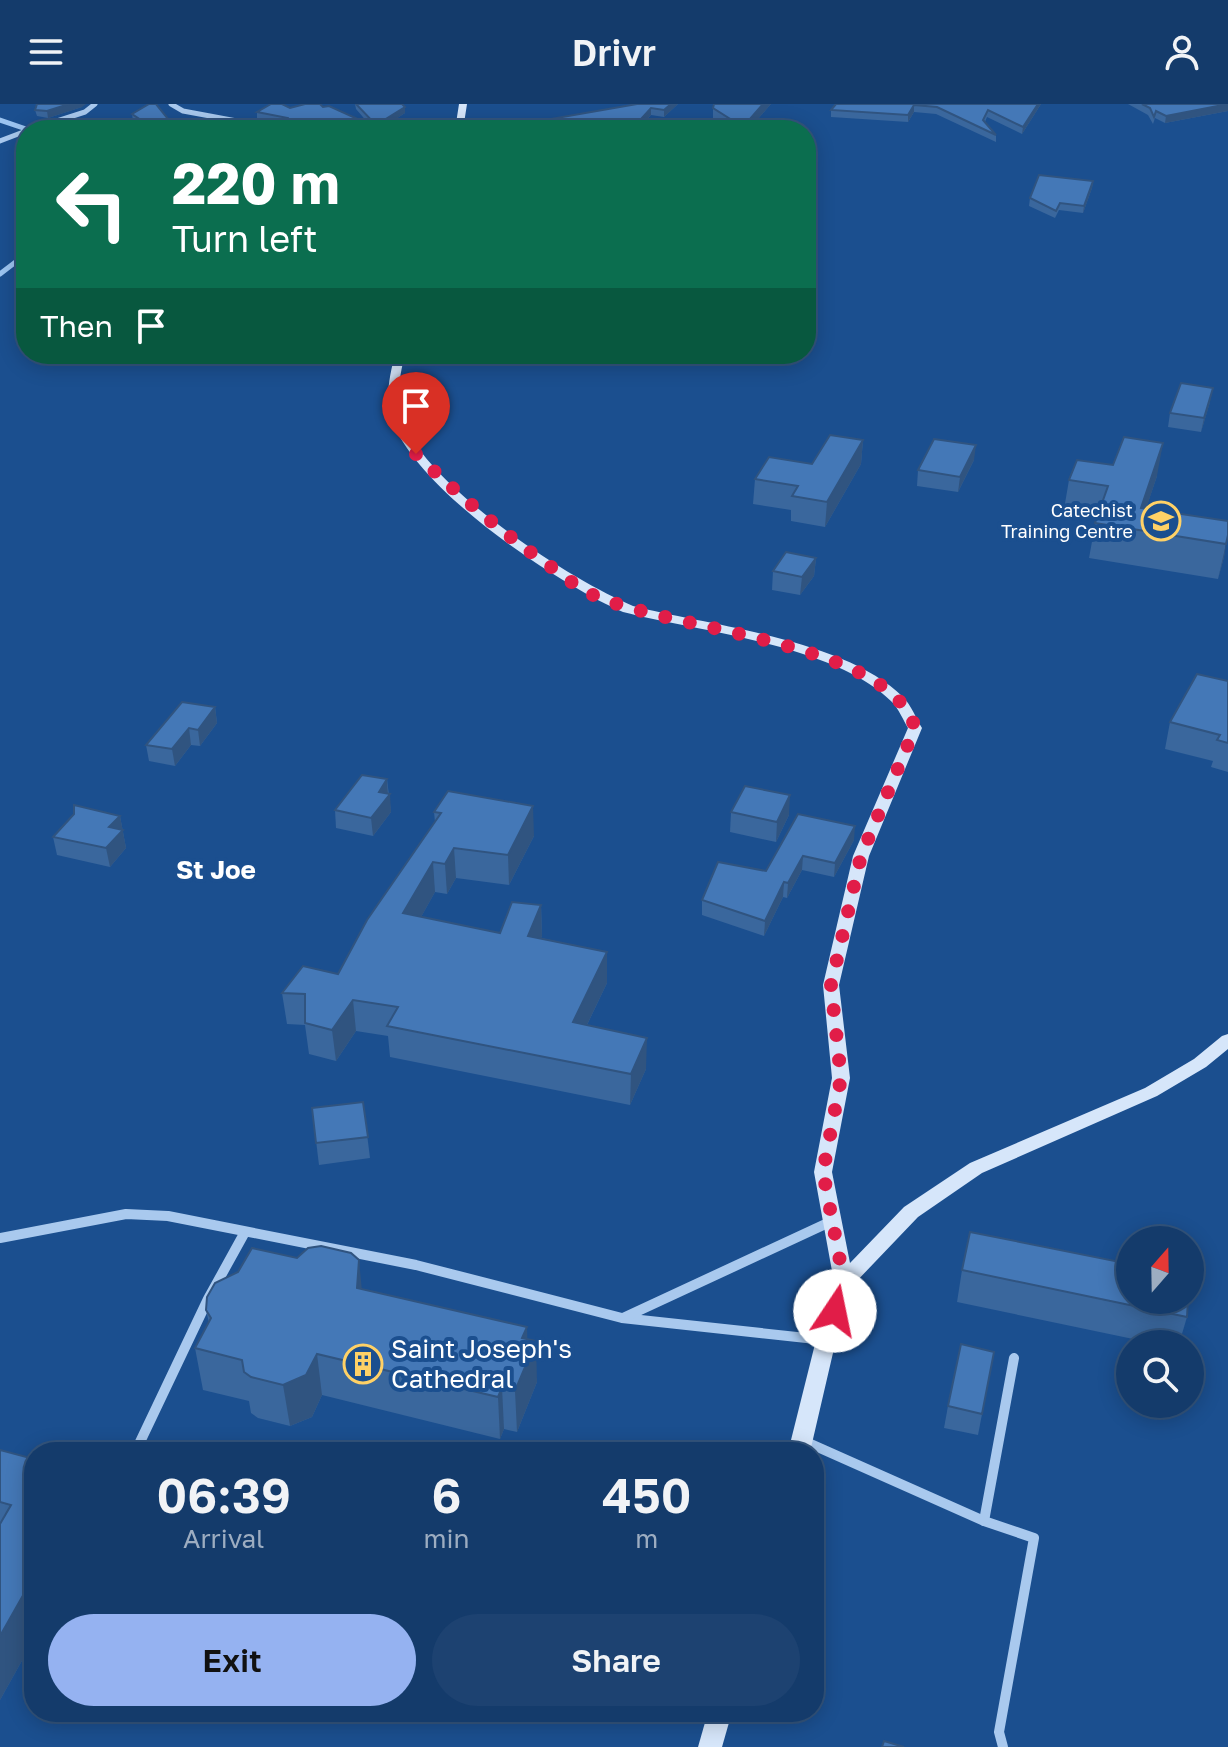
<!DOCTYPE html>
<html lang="en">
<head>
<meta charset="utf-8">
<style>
  :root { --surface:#143b6b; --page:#1d4271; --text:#f1f3f6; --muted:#9dadc1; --line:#33557e; --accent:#95b2f1 }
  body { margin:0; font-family:"Golos Text",sans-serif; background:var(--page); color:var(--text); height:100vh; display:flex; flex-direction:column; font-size:30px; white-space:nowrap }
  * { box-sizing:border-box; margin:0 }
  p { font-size:26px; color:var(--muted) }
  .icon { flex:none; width:44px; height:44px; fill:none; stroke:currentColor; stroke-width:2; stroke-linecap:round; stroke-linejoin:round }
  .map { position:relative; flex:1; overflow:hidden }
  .side { position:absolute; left:24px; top:1338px; width:800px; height:280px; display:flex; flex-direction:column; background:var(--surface); border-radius:32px; box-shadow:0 4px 20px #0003,0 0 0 2px var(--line) }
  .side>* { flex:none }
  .hud { position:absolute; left:16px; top:16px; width:800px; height:244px; border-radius:32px; box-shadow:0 4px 20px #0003,0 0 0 2px var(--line); background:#0b6e4f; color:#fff; overflow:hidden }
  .needle { width:52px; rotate:20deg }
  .buttons { position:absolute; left:1116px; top:1122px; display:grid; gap:16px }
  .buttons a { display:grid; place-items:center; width:88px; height:88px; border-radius:50%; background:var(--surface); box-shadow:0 4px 20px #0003,0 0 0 2px var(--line); font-size:40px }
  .pin { position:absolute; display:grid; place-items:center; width:68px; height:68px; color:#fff; margin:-82px -34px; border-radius:50% 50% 50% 0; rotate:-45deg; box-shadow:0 0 8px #0007 }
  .pin .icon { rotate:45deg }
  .me { position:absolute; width:88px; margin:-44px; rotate:11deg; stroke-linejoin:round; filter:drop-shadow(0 0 6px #0008) }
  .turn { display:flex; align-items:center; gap:28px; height:168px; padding:0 24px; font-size:36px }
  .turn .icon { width:104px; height:104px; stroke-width:2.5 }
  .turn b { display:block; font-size:56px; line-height:68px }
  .then { display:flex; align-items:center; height:76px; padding:0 24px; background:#0003; gap:16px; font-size:30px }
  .eta { display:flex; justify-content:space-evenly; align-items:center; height:136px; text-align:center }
  .eta b { font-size:48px; font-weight:600; line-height:56px }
  .button { display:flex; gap:16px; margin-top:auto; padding:16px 24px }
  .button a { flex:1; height:92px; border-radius:48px; background:var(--accent); color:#111; font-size:32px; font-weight:600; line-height:92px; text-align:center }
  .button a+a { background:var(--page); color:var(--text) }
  header { display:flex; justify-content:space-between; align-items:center; height:104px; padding:0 24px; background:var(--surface); font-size:36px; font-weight:600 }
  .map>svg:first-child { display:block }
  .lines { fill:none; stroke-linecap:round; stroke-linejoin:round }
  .stream { stroke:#9cc4f0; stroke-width:5 }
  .street-far1 { stroke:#a9c9ee; stroke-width:5 }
  .street { stroke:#a9c9ee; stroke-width:10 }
  .secondary { fill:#d6e6fa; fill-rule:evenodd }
  .wall { fill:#3a679d }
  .shaded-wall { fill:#305480 }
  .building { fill:#4478b7; stroke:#305480; stroke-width:2 }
  .route { stroke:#e11d48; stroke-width:14; stroke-dasharray:0 25.2 }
  .labels { text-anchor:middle; stroke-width:8; stroke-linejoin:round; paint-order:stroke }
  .far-poi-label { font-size:18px; fill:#fff; stroke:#1b4f8f; text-anchor:end }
  .quarter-label { font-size:26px; font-weight:bold; fill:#fff; stroke:#1b4f8f }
  .near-poi-label { font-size:26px; fill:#fff; stroke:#1b4f8f; text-anchor:start }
</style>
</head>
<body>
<header><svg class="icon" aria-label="menu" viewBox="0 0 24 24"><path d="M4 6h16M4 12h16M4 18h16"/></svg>Drivr<svg class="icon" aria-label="person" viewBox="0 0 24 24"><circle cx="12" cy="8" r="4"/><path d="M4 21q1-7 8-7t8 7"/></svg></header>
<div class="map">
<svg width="1228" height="1643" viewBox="0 0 1228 1643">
  <rect width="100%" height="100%" fill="#1b4f8f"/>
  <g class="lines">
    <g class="stream">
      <path d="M0,16L29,26"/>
      <path d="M0,170L26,150"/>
    </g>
    <g class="street-far1">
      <path d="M171,0L183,7L286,26"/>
      <path d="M29,26L85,8L95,0"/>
      <path d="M0,37L26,27"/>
    </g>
    <g class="street">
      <path d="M0,1134L126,1110L168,1112L416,1161L622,1214L825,1236"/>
      <path d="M623,1214L832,1117"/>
      <path d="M804,1337L984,1417L1034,1434L999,1628L1003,1643"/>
      <path d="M140,1338L208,1195L245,1128"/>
      <path d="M984,1417L1014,1254"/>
    </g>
    <g class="secondary">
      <path d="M459,0H467L463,26H455Z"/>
      <path d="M395,250H405C400,270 395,296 403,317C428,383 568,475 633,502C711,522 845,535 903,593C911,601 916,614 922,624L869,752L839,881L850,974L832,1068L850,1159L904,1103L970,1059L1145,984L1194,955L1222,932L1228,930V945L1206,963L1157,992L982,1069L918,1113L853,1181L836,1236L810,1348H788L816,1236L834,1178L814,1068L832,974L823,881L853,752L908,624C903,616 899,605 892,598C835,541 701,528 623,508C556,479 417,386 392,316C384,296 390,270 395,250Z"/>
      <path d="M708,1608H732L722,1643H698Z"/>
    </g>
  </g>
  <g class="wall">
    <path d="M355,0H402L405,9L380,25L382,26H257L256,19L289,23V21L257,15V8L290,4L323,3L369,20L356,5Z"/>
    <path d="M678,0L664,13L651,11L637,26H494V25Z"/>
    <path d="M771,0L748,26H732L713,14V4Z"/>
    <path d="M836,0H1041L1022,30L987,13L985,18L996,31V38L936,10L914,8L908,18L831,13V6Z"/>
    <path d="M1128,0H1228V7L1165,19L1155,14L1153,20L1148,11Z"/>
    <path d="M82,3L48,14L37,12L35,6Z"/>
    <path d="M132,10L177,26H146L133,17Z"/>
    <path d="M1093,77L1092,84L1083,109L1059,106L1055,114L1029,102L1030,94Z"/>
    <path d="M1210,298L1201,328L1168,323L1170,309Z"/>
    <path d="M863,336L861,360L825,423L791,417V406L753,400L755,375L812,360Z"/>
    <path d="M974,356L958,388L917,382L918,366Z"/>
    <path d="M1157,372L1146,404L1228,417L1224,453L1218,475L1089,454L1096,416L1063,411L1069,376Z"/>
    <path d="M816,454L814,472L800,491L772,486L773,467Z"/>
    <path d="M1228,577V668L1211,663L1213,657L1165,645L1170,618Z"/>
    <path d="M215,603L217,619L200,642L191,641L175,662L149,657L146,641Z"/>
    <path d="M387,675L391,708L373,732L336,724L335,706Z"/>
    <path d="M434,708L534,732L509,781L456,774L447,790L435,788L421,813L500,829L541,801L542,832L541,834L607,848V879L587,921L646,965L630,1001L390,953L388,932L356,927L336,957L309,950L305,921L287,920L282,889L338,870L435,718Z"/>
    <path d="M731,708L789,711L776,738L730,728Z"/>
    <path d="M798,710L854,736L834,773L802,766L787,794L783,793L764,832L702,811V796L766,767Z"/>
    <path d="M120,712L126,744L110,763L57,751L53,733Z"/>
    <path d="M363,998L370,1054L319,1061L312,1004Z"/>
    <path d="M962,1166L1187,1213L1179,1240H1157L957,1198Z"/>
    <path d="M362,1185L527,1235L537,1278L517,1328L504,1325L500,1335L322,1291L312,1313L290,1322L258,1314L251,1309L249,1297L203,1286L195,1244L209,1219L206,1206Z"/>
    <path d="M994,1248L978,1331L944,1324L948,1302Z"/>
    <path d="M0,1346L34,1355V1535L0,1596Z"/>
  </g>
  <g class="shaded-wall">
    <path d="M69,0H86L82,3L48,14L47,7Z"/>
    <path d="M671,0H678L664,13V6Z"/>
    <path d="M763,0H771L748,26H743V23Z"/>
    <path d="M1038,0H1041L1022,30L1023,23Z"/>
    <path d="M1228,0V7L1165,19L1166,12Z"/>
    <path d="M914,1V8L908,18V11Z"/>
    <path d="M405,3V9L379,26H376V21Z"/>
    <path d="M651,4V11L637,26H631Z"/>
    <path d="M1093,77L1092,84L1083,109L1084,102Z"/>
    <path d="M1213,284L1210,298L1201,328L1204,314Z"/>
    <path d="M863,336L861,360L825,423L827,398Z"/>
    <path d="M1163,339L1157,372L1139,426L1141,404Z"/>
    <path d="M976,341L974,356L958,388L960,373Z"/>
    <path d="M1228,431L1224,453L1218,475L1226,440Z"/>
    <path d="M816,454L814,472L800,491L802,473Z"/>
    <path d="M215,603L217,619L200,642L198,626Z"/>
    <path d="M189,624L191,641L175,662L172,645Z"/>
    <path d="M387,675L388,692L390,690L391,708L373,732L371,714L379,688Z"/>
    <path d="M790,691L789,711L776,738L777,718Z"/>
    <path d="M533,702L534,732L509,781L508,751Z"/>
    <path d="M120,712L126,744L110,763L106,744L109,723Z"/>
    <path d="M855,722L854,736L834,773L835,759Z"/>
    <path d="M454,744L456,774L447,790L445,760Z"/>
    <path d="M803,752L802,766L787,794L788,779Z"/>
    <path d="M433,758L435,788L406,840L403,809Z"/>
    <path d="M784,778L783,793L764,832L765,817Z"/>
    <path d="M541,801L542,832L529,863L528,832Z"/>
    <path d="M607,848V879L573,950V918Z"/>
    <path d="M353,896L356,927L336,957L332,926Z"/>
    <path d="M647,934L646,965L630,1001L631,970Z"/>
    <path d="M359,1156L363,1197L357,1184Z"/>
    <path d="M527,1223L528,1256L536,1237L537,1278L517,1328L515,1287L522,1234Z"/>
    <path d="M317,1250L322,1291L312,1313L290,1322L283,1281Z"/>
    <path d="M502,1283L504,1325L500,1335L498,1293Z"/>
    <path d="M34,1472V1535L0,1596V1532Z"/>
  </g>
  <g class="building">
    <path d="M37,0H69L47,7L35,6Z"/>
    <path d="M149,0H156L177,26H156L132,10Z"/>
    <path d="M271,0H282L290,4L305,0H320L323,3L329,2L382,26H260L256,19L289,23L288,14L257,8Z"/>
    <path d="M356,0H402L405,3L376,21Z"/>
    <path d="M637,0H671L664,6L651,4L631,26H496L494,25Z"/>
    <path d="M714,0H763L743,23L713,4Z"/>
    <path d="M836,0H1038L1023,23L988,6L983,16L996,31L937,3L914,1L908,11L831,6Z"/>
    <path d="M1142,0H1228L1166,12L1156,7L1154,13L1150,4Z"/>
    <path d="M1039,71L1093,77L1084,102L1060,99L1056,107L1030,94Z"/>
    <path d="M1181,279L1213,284L1204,314L1170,309Z"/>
    <path d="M830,331L863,336L827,398L792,392L798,382L755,375L769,353L812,360Z"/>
    <path d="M1124,333L1163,339L1141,404L1228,417V431L1226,440L1095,419L1108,382L1069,376L1077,356L1113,361Z"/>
    <path d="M934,335L976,341L960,373L918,366Z"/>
    <path d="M786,448L816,454L802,473L773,467Z"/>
    <path d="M1197,570L1228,577V639L1217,636L1220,631L1170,618Z"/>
    <path d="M182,598L215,603L198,626L189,624L172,645L146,641Z"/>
    <path d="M362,671L387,675L379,688L390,690L371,714L335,706Z"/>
    <path d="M745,682L790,691L777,718L731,708Z"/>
    <path d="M448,687L533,702L508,751L454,744L445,760L433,758L403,809L500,829L512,798L541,801L528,832L607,848L573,918L647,934L631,970L387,922L398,903L353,896L332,926L305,919V890L282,889L303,862L338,870L367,816L441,709L434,708Z"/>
    <path d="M74,701L120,712L109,723L123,726L106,744L53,733L74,710Z"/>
    <path d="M798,710L855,722L835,759L803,752L788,779L784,778L765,817L702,796L718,758L766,767Z"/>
    <path d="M363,998L368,1033L316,1039L312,1004Z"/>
    <path d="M970,1128L1130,1160V1196H1188L1187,1213L962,1166Z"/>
    <path d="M321,1142L351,1149L359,1156L357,1184L527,1223L522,1234L536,1237L515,1287L502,1283L498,1293L317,1250L306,1271L283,1281L251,1273L244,1268L242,1256L195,1244L211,1214L206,1206L207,1193L215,1179L238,1168L252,1144L297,1154L308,1144Z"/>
    <path d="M961,1240L994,1248L982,1310L948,1302Z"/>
    <path d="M0,1346L34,1355V1472L0,1532V1420L11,1401L0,1398Z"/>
    <path d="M884,1637L904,1643H882Z"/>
  </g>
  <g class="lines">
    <path class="route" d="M416,350C459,391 499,426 547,460C560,469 573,480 587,488C662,527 889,535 915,624L861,752L831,881L841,974L823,1068L844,1178L835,1207"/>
  </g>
  <defs>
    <g id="school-ring" transform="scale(2)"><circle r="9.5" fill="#1b4f8f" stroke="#ffd166" stroke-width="1.5"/><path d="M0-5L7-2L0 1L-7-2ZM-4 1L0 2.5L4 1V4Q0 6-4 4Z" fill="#ffd166"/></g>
    <g id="building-ring" transform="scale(2)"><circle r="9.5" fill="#1b4f8f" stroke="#ffd166" stroke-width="1.5"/><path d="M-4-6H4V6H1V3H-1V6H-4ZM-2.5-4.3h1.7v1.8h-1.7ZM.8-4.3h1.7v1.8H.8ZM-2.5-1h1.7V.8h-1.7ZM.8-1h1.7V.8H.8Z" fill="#ffd166"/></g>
  </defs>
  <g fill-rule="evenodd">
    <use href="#school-ring" x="1161" y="417"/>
    <use href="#building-ring" x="363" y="1260"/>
  </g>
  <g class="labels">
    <g class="far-poi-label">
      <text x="1133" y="413">Catechist<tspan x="1133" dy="21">Training Centre</tspan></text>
    </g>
    <g class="quarter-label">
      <text x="216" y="775">St Joe</text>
    </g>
    <g class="near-poi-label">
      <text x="391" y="1254">Saint Joseph's<tspan x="391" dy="30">Cathedral</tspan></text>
    </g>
  </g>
</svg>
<div class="buttons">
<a><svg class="needle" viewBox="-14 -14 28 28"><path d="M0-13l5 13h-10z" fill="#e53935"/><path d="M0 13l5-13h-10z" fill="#9dadc1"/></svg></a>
<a><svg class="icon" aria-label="search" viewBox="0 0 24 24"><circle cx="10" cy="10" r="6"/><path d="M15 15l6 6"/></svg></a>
</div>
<div class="pin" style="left:416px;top:350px;background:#d93025"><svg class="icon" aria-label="arrive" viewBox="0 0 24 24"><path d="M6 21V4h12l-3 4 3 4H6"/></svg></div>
<svg class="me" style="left:835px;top:1207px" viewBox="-20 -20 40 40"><circle r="19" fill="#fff"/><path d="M0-13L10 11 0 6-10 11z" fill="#e11d48"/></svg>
<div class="hud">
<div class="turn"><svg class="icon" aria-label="left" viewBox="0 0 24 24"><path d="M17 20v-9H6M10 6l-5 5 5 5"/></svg><div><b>220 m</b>Turn left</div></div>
<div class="then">Then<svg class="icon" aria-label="arrive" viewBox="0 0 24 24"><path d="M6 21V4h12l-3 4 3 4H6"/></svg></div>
</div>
<section class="side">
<div class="eta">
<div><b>06:39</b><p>Arrival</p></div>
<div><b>6</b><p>min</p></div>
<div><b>450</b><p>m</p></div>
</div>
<div class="button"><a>Exit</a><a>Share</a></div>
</section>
</div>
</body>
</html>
